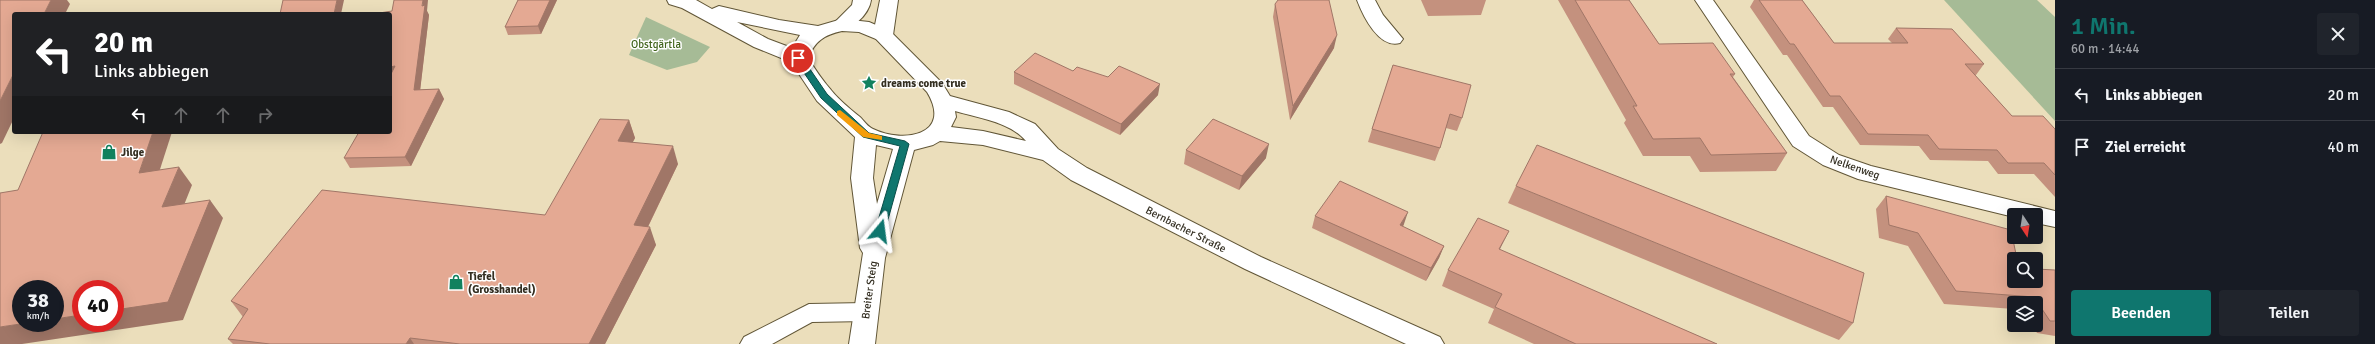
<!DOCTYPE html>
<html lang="de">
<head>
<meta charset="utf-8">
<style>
  :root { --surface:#171b24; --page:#20242c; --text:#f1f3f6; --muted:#9ea1a6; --line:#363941; --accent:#0f766e }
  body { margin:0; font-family:Signika,sans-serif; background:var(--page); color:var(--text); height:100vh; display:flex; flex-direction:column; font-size:15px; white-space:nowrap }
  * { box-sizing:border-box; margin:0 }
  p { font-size:13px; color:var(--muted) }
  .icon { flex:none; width:22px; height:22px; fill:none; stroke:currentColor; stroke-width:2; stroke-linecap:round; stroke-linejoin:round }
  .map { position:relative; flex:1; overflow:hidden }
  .panel { display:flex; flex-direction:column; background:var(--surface); width:320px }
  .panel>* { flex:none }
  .guide { position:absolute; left:12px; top:12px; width:380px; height:122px; border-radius:4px; box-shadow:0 4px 16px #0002; background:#202124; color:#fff; overflow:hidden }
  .needle { width:26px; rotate:168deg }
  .tools { position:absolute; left:2007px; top:208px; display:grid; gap:8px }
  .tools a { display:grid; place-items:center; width:36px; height:36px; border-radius:4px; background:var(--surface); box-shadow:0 4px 16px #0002; font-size:20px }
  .speed { position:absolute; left:12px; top:280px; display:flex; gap:8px; font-size:20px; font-weight:700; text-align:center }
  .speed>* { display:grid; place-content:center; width:52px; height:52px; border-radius:50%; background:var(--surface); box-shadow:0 4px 16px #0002; line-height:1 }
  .speed small { font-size:10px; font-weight:400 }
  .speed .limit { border:6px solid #d22; background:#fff; color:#111 }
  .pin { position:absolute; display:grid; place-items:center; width:34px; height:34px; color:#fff; margin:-17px; border:2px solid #fff; border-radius:50%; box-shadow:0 1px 4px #0007 }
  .me { position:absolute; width:44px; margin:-22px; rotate:16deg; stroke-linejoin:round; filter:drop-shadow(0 0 3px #0008) }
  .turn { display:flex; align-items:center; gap:14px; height:84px; padding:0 16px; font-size:18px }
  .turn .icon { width:52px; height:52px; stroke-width:2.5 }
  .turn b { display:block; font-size:28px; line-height:34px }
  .lanes { display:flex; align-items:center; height:38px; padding:0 16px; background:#0003; justify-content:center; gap:20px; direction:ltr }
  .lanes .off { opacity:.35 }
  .round { display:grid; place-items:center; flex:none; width:42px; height:42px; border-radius:4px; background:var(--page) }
  .summary { display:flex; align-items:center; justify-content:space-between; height:68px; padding:0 16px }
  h1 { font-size:24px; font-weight:600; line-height:30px; color:var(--accent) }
  .primary-button { display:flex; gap:8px; margin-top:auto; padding:8px 16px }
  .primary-button a { flex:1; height:46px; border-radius:4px; background:var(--accent); color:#fff; font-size:16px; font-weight:600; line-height:46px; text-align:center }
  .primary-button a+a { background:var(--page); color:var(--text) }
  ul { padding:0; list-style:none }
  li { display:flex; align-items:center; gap:12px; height:52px; padding:0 16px; border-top:1px solid var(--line) }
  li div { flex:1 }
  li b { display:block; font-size:15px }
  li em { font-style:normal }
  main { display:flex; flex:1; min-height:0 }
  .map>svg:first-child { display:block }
  .green { fill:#a6bb96 }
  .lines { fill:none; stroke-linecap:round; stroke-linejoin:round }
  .service-casing { stroke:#615637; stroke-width:2 }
  .minor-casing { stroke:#615637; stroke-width:2 }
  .tertiary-casing { stroke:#615637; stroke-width:2 }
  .service { fill:#fff; fill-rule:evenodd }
  .minor { fill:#fff; fill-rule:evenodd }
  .tertiary { fill:#fff; fill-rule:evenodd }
  .wall { fill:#c4917e }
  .shaded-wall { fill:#a07667 }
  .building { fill:#e4a993; stroke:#a07667 }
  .route { fill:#0f766e; stroke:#0a4d48 }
  .slow { fill:#f59e0b }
  .labels { text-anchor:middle; stroke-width:3; stroke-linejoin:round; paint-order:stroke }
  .park-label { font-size:11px; fill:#41641c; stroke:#fff }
  .poi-label { font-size:11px; font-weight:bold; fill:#332e21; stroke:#fff; text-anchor:start }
  .street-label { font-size:11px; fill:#332e21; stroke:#fff }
</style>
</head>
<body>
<main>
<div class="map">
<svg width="2055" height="344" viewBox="0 0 2055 344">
  <rect width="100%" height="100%" fill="#ebdebb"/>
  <g class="green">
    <path d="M1944,0H2037L2055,17V121Z"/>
    <path d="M646,17L710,47L697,62L667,70L629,55Z"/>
  </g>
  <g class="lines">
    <g class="service-casing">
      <path id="service" d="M866,303L874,306L877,312L874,318L866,321L812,322L772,344H740L744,337L809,304Z"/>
    </g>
    <g class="minor-casing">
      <g id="minor">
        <path d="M853,0H871C869,15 850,33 835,29L832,25L852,5Z"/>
        <path d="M880,0H898L893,35L890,39L883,41L876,39L873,35Z"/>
        <path d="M1357,0H1375L1383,15L1403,39L1400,43C1379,49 1363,16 1357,0Z"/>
        <path d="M1695,0H1713L1809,136L1839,155L1871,166L2055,211V227L2036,223V215H2014V217L1858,179L1823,165L1793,146Z"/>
      </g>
    </g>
    <g class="tertiary-casing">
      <path id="tertiary" d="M667,0H696L712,9L719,6L779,20L818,26L842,19L869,22L890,31L942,83L950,96L1009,112L1035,124L1058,149L1087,168L1261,257L1440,337L1444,344H1406L1245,269L1071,180L1043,160L983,145L940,141L933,145L914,150L885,258L875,344H849L863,253L860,248L851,178L855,137L817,101L791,62L754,47L682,8L669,4ZM737,22L800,35L792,48L768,39ZM842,31L859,32L876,39L927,92C953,135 904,144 873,129C868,127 864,121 860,117C850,109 839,100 831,90C822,80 815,69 808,58C815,41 824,35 842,31ZM955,111C979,118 1010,122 1026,141L983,131L951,127L956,117ZM876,145L893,149L877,204L873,178Z"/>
    </g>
    <use href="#service" class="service"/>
    <use href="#minor" class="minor"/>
    <use href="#tertiary" class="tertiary"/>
  </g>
  <g class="wall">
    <path d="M518,0H557L541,34L508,35L505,27Z"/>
    <path d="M1421,0H1486L1481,15L1428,16Z"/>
    <path d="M1558,0H1629L1659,44L1735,74L1733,77L1787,153L1776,171L1700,172L1690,156H1643L1624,123L1626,120Z"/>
    <path d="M1754,0H1802L1834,43H1892L1888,39L1896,28L1984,64L1976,75H1975L2012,116L2055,129V197L2034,174H1998L1988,161L1930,160L1919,146L1860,145L1833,107H1823L1787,55H1783L1750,7Z"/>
    <path d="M1275,4L1334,48L1290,120L1273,17Z"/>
    <path d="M392,11H427L429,15L420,90L439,89L444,99L411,166L350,168L344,158L390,132Z"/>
    <path d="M1393,65L1462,118L1457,131L1446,128L1440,148L1435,161L1368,142L1372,129Z"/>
    <path d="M1073,71L1158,95L1120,135L1014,84V72Z"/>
    <path d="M629,120L635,138L632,143L678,164L648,227L656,245L605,344H233L228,339L243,317L231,301L545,215Z"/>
    <path d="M1186,150L1266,158L1239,190L1184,164Z"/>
    <path d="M1516,186L1853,323L1839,340L1508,203Z"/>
    <path d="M1886,196L2014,281L2055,270V336L2037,333L2032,325H2036V303H2014V309L1944,304L1908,246L1879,238L1876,209Z"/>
    <path d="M1315,216L1404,224L1403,227L1444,246L1439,258L1426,281L1312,228Z"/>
    <path d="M1500,250L1717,344H1534L1488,323L1494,309L1442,286L1448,270Z"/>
  </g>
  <g class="shaded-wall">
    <path d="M51,0H67L70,4L65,14H44Z"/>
    <path d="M337,0H344L341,14H334Z"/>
    <path d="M423,0H428L427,11L429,15L419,100L414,90Z"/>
    <path d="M550,0H557L541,34L538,26Z"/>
    <path d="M1337,35L1334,48L1290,120L1293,106Z"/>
    <path d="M395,66L390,78V67Z"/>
    <path d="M14,73V118L2,143L0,144V101Z"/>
    <path d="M1160,84L1158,95L1120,135L1121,124Z"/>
    <path d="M439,89L444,99L411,166L405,157Z"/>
    <path d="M629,120L635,138L624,159L618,141Z"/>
    <path d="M153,132H172L153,191L139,173Z"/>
    <path d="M1269,144L1266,158L1239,190L1242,176Z"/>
    <path d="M673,146L678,164L640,243L634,225Z"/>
    <path d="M179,167L192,185L176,225L162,207Z"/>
    <path d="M210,200L223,218L183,320L22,344H0V327L27,323H55V319L81,315V323H115V310Z"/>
    <path d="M1408,212L1404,224L1395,238L1400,225Z"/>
    <path d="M650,227L656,245L605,344H589Z"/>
    <path d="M1509,231L1492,265L1499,249Z"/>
    <path d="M1444,246L1439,258L1426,281L1431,268Z"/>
    <path d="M410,338L414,344H406Z"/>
  </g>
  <g class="building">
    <path d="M0,0H51L44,14H14V73L0,101Z"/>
    <path d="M283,0H337L334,14H280Z"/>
    <path d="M394,0H423L422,6L425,5L414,90L439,89L405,157L344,158L359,132H390V76L395,66L390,67V14H373L392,11Z"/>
    <path d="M518,0H550L538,26L505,27Z"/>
    <path d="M1278,0H1329L1337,35L1293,106L1275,4Z"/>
    <path d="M1575,0H1629L1659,44L1713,43L1735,74H1730L1787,153L1711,155L1700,138L1653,139L1633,106H1637Z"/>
    <path d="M1759,0H1802L1834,43H1908L1896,28L1952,29L1984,64H1965L2012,116H2043L2055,129V175L2044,163H2008L1997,150L1939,149L1928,135L1868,134L1840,96H1830L1794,44H1790Z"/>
    <path d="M1035,53L1073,71L1077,67L1108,77L1119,66L1160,84L1121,124L1014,72Z"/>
    <path d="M1393,65L1471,85L1462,118L1450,114L1440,148L1372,129Z"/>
    <path d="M600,119L629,120L618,141L673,146L634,225L650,227L589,344H460L410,338L406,344H270L228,339L248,309L231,301L322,190L545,215Z"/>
    <path d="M1213,119L1269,144L1242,176L1186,150Z"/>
    <path d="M43,132H153L139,173L179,167L162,207L210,200L168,302L115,310V289H81V315L55,319V289H21V323H27L0,327V193L18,190Z"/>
    <path d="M1537,145L1864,273L1853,323L1516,186Z"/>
    <path d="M1340,181L1408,212L1400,225L1444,246L1431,268L1315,216Z"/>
    <path d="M1886,196L2011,230L2017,259H2014V281H2036V269L2055,270V321H2050L2034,297L1956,291L1918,233L1889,225Z"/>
    <path d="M1478,218L1509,231L1499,249L1717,344H1576L1495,307L1502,294L1448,270Z"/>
  </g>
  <path class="route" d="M795,56H801L827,94L869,133L905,141L909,144L884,234L880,235L875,231L900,146L863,137L821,98L794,58Z"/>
  <path class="slow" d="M840,110L869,133L882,136V140L863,137L837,115V111Z"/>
  <defs>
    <g id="sight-bare" transform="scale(1.2)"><path d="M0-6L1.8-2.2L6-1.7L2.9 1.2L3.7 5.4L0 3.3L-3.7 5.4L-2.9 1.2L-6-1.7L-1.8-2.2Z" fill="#12815e" stroke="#fff" stroke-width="2.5" paint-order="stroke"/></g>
    <g id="shop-bare" transform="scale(1.2)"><path d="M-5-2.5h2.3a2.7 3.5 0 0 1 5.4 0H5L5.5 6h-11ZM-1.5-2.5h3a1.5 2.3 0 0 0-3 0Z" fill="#12815e" stroke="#fff" stroke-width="2.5" paint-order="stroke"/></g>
  </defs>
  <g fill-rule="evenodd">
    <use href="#sight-bare" x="869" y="83"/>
    <use href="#shop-bare" x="109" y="152"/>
    <use href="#shop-bare" x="456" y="282"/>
  </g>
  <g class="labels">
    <g class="park-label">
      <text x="656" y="48">Obstgärtla</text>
    </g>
    <g class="poi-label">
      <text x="881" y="87">dreams come true</text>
      <text x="121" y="156">Jilge</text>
      <text x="468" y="280">Tiefel<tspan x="468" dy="13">(Grosshandel)</tspan></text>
    </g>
    <g class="street-label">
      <text transform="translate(1855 167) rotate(19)" y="4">Nelkenweg</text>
      <text transform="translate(1186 229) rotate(27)" y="4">Bernbacher Straße</text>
      <text transform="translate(869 290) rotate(-82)" y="4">Breiter Steig</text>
    </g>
  </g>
</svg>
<div class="tools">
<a><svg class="needle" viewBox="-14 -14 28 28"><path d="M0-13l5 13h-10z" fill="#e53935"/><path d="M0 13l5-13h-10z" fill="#9ea1a6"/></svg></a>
<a><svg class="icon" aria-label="search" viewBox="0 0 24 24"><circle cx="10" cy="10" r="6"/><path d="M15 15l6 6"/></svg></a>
<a><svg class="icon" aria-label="layers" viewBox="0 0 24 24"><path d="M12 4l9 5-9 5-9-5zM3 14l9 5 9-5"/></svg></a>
</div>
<div class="speed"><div>38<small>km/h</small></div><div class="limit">40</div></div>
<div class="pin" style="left:798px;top:58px;background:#d93025"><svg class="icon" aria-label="arrive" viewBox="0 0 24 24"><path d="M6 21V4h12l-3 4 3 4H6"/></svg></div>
<svg class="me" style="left:880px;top:231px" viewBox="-20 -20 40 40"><path d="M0-17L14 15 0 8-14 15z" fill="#0f766e" stroke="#fff" stroke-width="4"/></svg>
<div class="guide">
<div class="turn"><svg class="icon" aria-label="left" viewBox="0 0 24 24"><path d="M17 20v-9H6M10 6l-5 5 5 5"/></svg><div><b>20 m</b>Links abbiegen</div></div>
<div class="lanes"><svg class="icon" aria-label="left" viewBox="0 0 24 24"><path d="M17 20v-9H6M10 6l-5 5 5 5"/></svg><svg class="icon off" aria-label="ahead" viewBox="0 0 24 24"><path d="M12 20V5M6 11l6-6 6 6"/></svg><svg class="icon off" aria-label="ahead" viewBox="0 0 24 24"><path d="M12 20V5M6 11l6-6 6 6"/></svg><svg class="icon off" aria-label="right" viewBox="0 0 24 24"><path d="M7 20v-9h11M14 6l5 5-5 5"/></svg></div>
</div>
</div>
<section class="panel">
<div class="summary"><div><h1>1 Min.</h1><p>60 m · 14:44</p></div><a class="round"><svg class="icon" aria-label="close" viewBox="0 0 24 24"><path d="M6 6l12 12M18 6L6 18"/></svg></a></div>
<ul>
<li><svg class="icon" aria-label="left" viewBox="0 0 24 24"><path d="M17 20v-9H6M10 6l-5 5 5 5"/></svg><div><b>Links abbiegen</b></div><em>20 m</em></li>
<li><svg class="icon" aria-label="arrive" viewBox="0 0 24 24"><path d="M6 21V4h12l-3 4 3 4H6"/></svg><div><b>Ziel erreicht</b></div><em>40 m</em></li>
</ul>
<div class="primary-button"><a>Beenden</a><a>Teilen</a></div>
</section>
</main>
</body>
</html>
